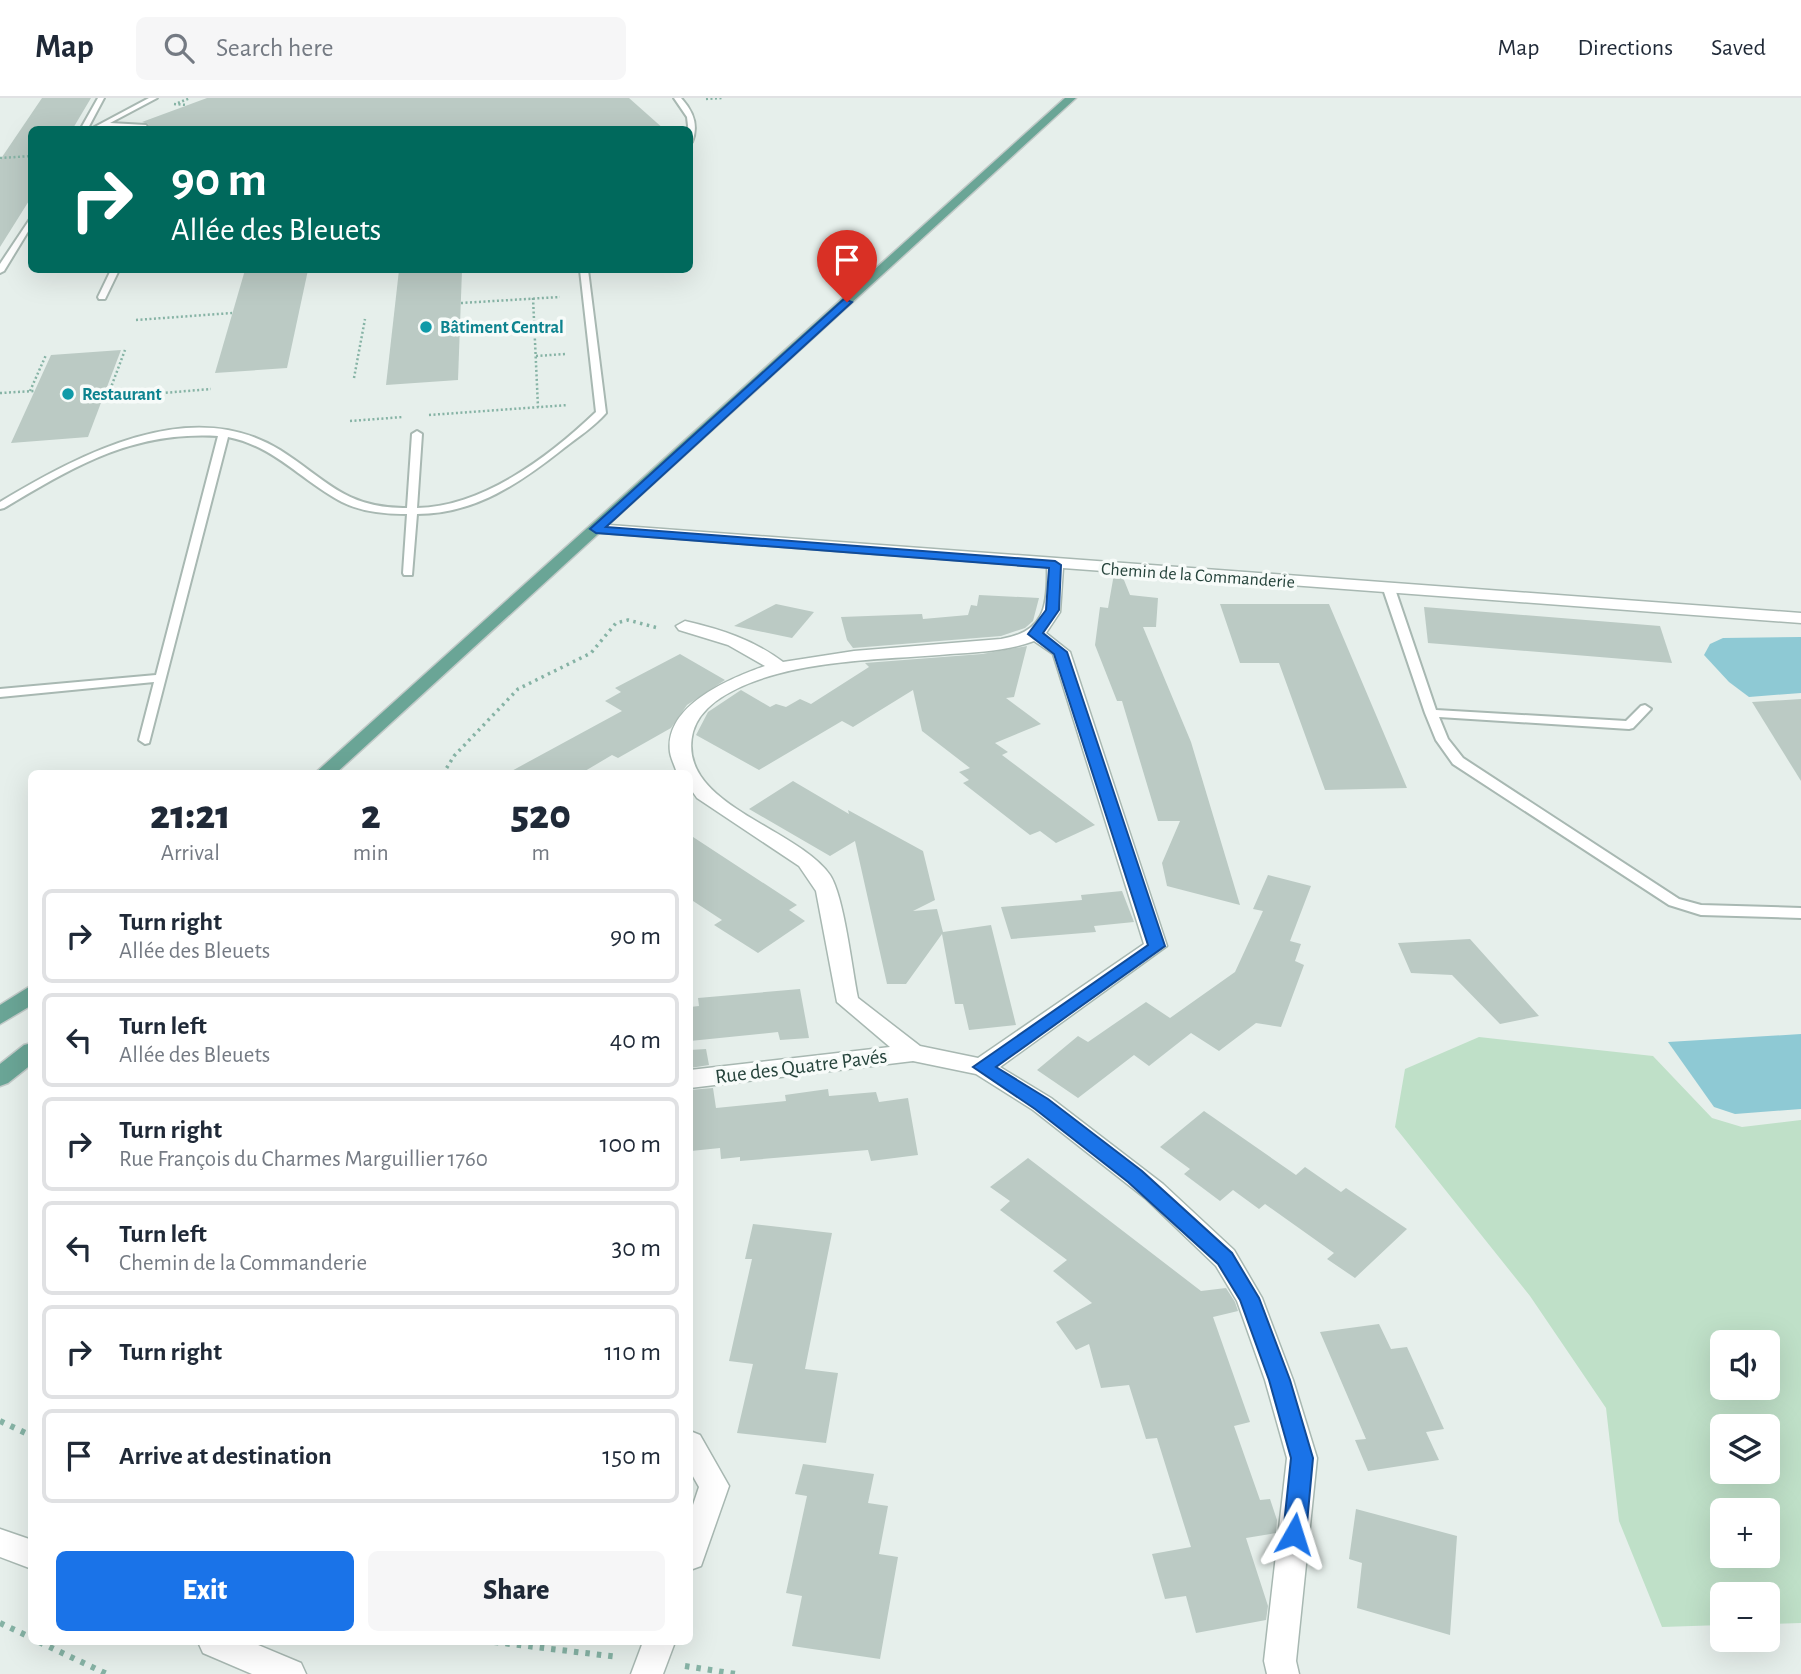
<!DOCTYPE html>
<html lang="en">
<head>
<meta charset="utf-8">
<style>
  :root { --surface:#fff; --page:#f6f6f7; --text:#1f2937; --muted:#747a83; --line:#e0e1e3; --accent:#1a73e8 }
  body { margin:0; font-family:"Alegreya Sans",sans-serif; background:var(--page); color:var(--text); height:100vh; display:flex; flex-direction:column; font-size:26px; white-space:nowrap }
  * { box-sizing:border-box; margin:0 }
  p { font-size:23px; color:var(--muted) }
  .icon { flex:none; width:38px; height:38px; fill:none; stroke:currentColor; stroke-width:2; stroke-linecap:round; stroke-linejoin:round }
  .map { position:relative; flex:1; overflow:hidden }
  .drawer { position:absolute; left:28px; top:672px; width:665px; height:875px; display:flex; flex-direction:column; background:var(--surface); border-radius:10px; box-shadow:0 7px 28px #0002 }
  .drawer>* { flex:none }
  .top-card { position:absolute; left:28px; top:28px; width:665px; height:147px; border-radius:10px; box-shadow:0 7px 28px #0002; background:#00695c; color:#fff; overflow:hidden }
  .tools { position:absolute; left:1710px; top:1232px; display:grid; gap:14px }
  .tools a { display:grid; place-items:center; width:70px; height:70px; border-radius:10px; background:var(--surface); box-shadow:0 7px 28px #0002; font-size:35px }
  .pin { position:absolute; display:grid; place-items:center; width:60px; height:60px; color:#fff; margin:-72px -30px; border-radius:50% 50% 50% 0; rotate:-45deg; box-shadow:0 0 7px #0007 }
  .pin .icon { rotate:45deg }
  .me { position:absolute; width:77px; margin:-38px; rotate:6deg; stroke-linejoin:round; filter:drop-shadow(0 0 5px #0008) }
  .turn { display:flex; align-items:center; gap:24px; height:147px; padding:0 28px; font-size:32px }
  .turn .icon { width:91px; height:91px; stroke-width:2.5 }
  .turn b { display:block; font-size:49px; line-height:60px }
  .eta { display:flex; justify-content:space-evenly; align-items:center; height:119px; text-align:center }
  .eta b { font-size:42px; font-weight:800; line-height:49px }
  .cta { display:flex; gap:14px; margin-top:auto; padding:14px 28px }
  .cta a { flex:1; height:80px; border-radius:10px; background:var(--accent); color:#fff; font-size:28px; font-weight:800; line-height:80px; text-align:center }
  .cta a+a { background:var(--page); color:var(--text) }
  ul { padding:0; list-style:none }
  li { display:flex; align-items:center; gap:21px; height:94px; margin:0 14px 10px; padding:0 14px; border:4px solid var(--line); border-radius:10px }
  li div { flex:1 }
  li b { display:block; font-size:26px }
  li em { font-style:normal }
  header { display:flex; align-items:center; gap:42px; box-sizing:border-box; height:98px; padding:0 35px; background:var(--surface); border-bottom:2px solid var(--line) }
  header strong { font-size:33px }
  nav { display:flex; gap:38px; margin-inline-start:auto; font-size:24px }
  .search { width:490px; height:63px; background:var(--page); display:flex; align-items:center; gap:18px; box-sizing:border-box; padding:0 24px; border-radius:10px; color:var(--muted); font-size:26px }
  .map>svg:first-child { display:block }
  .green { fill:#bfe0c8; fill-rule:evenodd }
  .water { fill:#8ec9d4 }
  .building { fill:#bbcac4 }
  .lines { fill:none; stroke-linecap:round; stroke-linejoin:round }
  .service-casing { stroke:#a8b8b2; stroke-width:4 }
  .minor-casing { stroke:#a8b8b2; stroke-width:3 }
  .tertiary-casing { stroke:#a8b8b2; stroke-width:3 }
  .primary-casing { stroke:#c2cac8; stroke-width:3 }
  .path-far2 { stroke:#86b3a5; stroke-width:2.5; stroke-dasharray:2 2.5; stroke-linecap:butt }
  .path-far1 { stroke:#86b3a5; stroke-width:3.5; stroke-dasharray:2.5 4.5; stroke-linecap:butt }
  .path { stroke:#86b3a5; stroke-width:6; stroke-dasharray:4.5 7; stroke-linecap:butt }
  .service { fill:#fff; fill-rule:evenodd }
  .minor { fill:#fff; fill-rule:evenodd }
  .tertiary { fill:#fff; fill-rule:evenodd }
  .primary { fill:#6aa596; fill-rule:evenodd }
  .route { fill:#1a73e8; stroke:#114b97; stroke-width:2 }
  .culture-dot { fill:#0f9aa8; stroke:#f7fbf9; stroke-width:2.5 }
  .labels { text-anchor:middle; stroke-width:7; stroke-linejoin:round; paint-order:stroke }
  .far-culture-label { font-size:18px; font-weight:bold; fill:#0d838f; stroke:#f7fbf9; text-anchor:start }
  .far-street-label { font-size:18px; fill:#24423a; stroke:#f7fbf9 }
  .street-label { font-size:21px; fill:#24423a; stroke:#f7fbf9 }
</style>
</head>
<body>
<header>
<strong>Map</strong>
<div class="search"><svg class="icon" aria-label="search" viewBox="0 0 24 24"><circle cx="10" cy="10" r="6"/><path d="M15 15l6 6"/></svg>Search here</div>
<nav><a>Map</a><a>Directions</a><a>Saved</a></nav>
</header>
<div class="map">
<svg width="1801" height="1576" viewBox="0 0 1801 1576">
  <rect width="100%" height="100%" fill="#e6efeb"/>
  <path class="green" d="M1479,939L1653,958L1712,1020L1742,1029L1801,1022V1525L1768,1526V1496H1722V1527L1662,1529L1619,1423L1606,1310L1530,1198L1395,1029L1405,971ZM1722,1244H1768V1290H1722ZM1722,1328H1768V1374H1722ZM1722,1412H1768V1458H1722Z"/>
  <g class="water">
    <path d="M1801,539V595L1749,599L1729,584L1704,557L1710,546L1723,540Z"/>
    <path d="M1801,936V1011L1735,1016L1714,1009L1668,944Z"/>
  </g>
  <g class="building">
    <path d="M42,0H91L72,32H32V98L0,149V62Z"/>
    <path d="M207,0H629L665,32H150L148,26L142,24Z"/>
    <path d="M245,172H308L287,270L215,275Z"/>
    <path d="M399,172H462L458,282L386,287Z"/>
    <path d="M121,252L88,339L11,345L51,257Z"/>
    <path d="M1114,476L1122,477L1130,497L1158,500L1156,529H1143L1191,644L1240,807L1167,788L1162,765L1180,723H1158L1122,603H1117L1095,547L1100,509L1108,510Z"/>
    <path d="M979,497L1039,500L1033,523L1025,530L1001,538L853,550L847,542L841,519L922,516L923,521L968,517L971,507L977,508Z"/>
    <path d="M776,506L814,514L792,540L734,528Z"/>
    <path d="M1220,506H1329L1407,690L1325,692L1279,565H1240Z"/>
    <path d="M1424,509L1660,528L1672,565L1428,545Z"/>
    <path d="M1027,548L1014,599L1006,600L1041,626L995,645L1008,654L1002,657L1095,727L1056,745L1040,733L1030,737L963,685L969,682L959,674L970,670L922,633L913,592L853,629L842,623L759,672L696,637L708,614L741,592L770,609L776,606L786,609L800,601L811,606L869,569L865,565L982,556Z"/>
    <path d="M680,556L725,582L687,607L671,630L618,660L612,657L580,676H506L622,613L605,603L621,594L615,590Z"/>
    <path d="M1801,601V683L1752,604Z"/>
    <path d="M793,683L849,716L848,712L923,753L935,802L913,813L937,811L943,834L991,827L1016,927L969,932L963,906H955L942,836L906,886H887L855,743L830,758L749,711Z"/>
    <path d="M690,737L797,807L789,812L805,823L758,855L714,827L722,822L690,801Z"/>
    <path d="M1268,777L1311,788L1290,843L1301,846L1295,863L1304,867L1281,929L1256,925L1219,953L1191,935L1149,968L1134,957L1078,1000L1037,972L1078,938L1088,944L1146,904L1170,920L1235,874L1263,813L1253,811Z"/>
    <path d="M1122,793L1134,824L1094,828L1096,834L1011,841L1001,809L1082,802L1081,797Z"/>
    <path d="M1470,841L1539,918L1500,926L1452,877L1411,875L1398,845Z"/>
    <path d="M800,891L809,940L780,942L778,934L690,943V909L699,908L698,900Z"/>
    <path d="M706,951L709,967L690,970V952Z"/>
    <path d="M713,990L716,1010L786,1003L785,997L828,991L829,998L876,994L879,1004L908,1000L918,1057L871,1063L868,1052L740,1063V1059L721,1061L720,1050L691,1053L690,992Z"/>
    <path d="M1204,1013L1296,1077L1305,1069L1341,1094L1346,1090L1407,1131L1355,1180L1327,1161L1334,1155L1265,1106L1259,1111L1233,1092L1220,1103L1184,1076L1190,1071L1160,1049Z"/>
    <path d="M1028,1060L1201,1193L1226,1190L1235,1204L1238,1213L1213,1219L1250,1324L1234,1328L1260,1402L1270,1401L1277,1422L1276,1435L1246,1440L1268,1508L1266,1522L1196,1535L1186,1498L1165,1501L1152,1456L1191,1449L1157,1340L1146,1341L1129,1287L1101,1290L1089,1246L1076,1252L1056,1224L1092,1205L1053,1173L1067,1162L1000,1112L1010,1103L990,1089Z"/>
    <path d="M753,1126L832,1135L805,1271L838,1275L826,1345L737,1335L753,1266L729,1263L752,1161H745Z"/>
    <path d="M1379,1226L1391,1251L1407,1249L1444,1331L1426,1334L1439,1362L1368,1373L1355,1342L1366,1341L1320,1234Z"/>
    <path d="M803,1366L874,1376L868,1405L888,1408L879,1456L898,1459L880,1561L792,1548L802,1498L786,1495L807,1398L795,1396Z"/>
    <path d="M1356,1411L1457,1438L1450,1537L1357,1510L1362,1465L1349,1461Z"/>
  </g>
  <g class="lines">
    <g class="service-casing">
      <g id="service">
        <path d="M98,0H104L87,32H80Z"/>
        <path d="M149,0H157L110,25L146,27L148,30L103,29L89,32Z"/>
        <path d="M674,0H681C693,13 699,27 692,44L690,45L687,19Z"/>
        <path d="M32,118V127L4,173L0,175V166Z"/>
        <path d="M111,172H119L105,201H99L98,199Z"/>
        <path d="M580,172H588L606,315C594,329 578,339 564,350C520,385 475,416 417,416L412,477H404L403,475L407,416C385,416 362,414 342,404C302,383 274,348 228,339L149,645L145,646L139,642L154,584L0,599V591L156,577L218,338C132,333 75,368 4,410L0,411V404C79,357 190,296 280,352C326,381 343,409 403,410H407L412,336L417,333L422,336L417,410C483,409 550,358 596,314Z"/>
        <path d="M1389,488L1395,491L1436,612L1626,623L1641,608L1645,607L1651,611L1633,630L1629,631L1439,619L1448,641L1463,660L1679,801L1701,807L1801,810V820L1701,817L1669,807L1453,666L1436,642L1425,615L1383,491Z"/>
      </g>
    </g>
    <g class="minor-casing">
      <g id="minor">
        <path d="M596,426L1801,515V525L1063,470L1060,514L1046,535L1070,554L1167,848L1000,969L1051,1000L1163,1086L1234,1152L1262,1200L1293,1282L1317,1360L1296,1563L1299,1576H1267L1264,1563L1287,1360L1265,1282L1237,1203L1216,1168L1145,1100L1033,1012L976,976L913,963L690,990V972L890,949L837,904L816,793L799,768L697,700L690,690V676L677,675C675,668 671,661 670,654C664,607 731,580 765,568L728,547L679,532L676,528L685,523C720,531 754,542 783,564L854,553L1001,541C1044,534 1048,509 1047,469L590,434V428ZM1034,543L1053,556L1144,846L978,960L920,948L858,900C852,871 844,798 830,777C795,728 675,706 693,634C702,601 748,584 777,576C833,561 893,561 950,556C979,554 1007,553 1034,543Z"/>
        <path d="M690,1333L700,1337L729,1388L701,1468L690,1472V1416L699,1389L690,1373Z"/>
        <path d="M643,1544H675L663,1576H631Z"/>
      </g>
    </g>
    <g class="tertiary-casing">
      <g id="tertiary">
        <path d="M0,1431L32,1442V1471L0,1459Z"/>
        <path d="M198,1544H251L301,1565L306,1576H252L203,1555Z"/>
      </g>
    </g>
    <g class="primary-casing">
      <g id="primary">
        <path d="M1065,0H1076L335,676H314Z"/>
        <path d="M32,887V907L0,926V907Z"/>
        <path d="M32,945V966L8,985L0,988V966L24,947Z"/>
      </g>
    </g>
    <g class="path-far2">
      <path d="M706,1L722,0"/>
      <path d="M178,5L190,0"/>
      <path d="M174,6L187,7"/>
      <path d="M0,60L32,58"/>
      <path d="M533,200L538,309"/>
      <path d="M461,205L560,199"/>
      <path d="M136,222L232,215"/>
      <path d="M536,258L565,256"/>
      <path d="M354,280L365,221"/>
      <path d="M30,293L46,257"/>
      <path d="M0,295L35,293"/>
      <path d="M103,300L211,291"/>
      <path d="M107,300L125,252"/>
      <path d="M429,317L568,307"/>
      <path d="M350,323L403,319"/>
    </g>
    <path class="path-far1" d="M443,676L454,658L518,591L591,555L616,525L628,522L658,530"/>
    <g class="path">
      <path d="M0,1323L32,1338"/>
      <path d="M0,1525L32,1540"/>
      <path d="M39,1544L107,1576"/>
      <path d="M494,1544L618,1559"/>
      <path d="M685,1568L736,1576"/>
    </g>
    <use href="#service" class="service"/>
    <use href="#minor" class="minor"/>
    <use href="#tertiary" class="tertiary"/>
    <use href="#primary" class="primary"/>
  </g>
  <path class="route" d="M844,201L852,204L606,429L1055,463L1061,467L1059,512L1043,535L1067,554L1165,848L996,969L1048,1001L1142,1073L1232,1155L1259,1200L1290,1282L1313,1360L1306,1436L1302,1444L1294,1447L1286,1444L1283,1436L1291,1360L1269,1282L1240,1202L1218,1166L1128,1084L1035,1011L973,969L1148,847L1054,556L1028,536L1046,512L1049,470L596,435L590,431Z"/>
  <g class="culture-dot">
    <circle cx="426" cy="229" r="7"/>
    <circle cx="68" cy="296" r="7"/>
  </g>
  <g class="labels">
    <g class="far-culture-label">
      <text x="440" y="235">Bâtiment Central</text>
      <text x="82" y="302">Restaurant</text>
    </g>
    <g class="far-street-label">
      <text transform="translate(1198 477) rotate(4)" y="6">Chemin de la Commanderie</text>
    </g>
    <g class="street-label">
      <text transform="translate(801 968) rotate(-7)" y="7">Rue des Quatre Pavés</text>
    </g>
  </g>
</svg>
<div class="tools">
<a><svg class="icon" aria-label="sound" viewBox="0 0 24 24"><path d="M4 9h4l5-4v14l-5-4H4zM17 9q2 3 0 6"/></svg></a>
<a><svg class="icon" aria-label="layers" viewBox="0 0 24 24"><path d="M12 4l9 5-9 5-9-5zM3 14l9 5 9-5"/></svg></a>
<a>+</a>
<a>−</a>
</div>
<div class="pin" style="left:847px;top:204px;background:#d93025"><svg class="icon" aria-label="arrive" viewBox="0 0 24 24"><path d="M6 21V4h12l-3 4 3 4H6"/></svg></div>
<svg class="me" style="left:1294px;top:1436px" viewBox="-20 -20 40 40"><path d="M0-17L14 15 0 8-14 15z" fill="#1a73e8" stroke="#fff" stroke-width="4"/></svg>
<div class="top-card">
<div class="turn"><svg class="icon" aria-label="right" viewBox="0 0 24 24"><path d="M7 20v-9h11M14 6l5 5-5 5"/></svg><div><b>90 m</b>Allée des Bleuets</div></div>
</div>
<section class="drawer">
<div class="eta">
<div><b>21:21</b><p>Arrival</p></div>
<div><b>2</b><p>min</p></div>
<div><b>520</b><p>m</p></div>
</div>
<ul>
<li><svg class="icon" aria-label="right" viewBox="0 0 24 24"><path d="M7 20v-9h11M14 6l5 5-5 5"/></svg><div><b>Turn right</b><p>Allée des Bleuets</p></div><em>90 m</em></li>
<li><svg class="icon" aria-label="left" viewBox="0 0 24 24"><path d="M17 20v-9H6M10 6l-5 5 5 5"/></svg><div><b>Turn left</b><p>Allée des Bleuets</p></div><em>40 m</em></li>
<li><svg class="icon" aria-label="right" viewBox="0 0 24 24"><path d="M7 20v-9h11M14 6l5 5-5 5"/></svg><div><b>Turn right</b><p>Rue François du Charmes Marguillier 1760</p></div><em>100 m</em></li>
<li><svg class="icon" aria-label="left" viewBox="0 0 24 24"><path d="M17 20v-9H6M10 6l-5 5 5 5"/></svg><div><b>Turn left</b><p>Chemin de la Commanderie</p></div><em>30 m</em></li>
<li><svg class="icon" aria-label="right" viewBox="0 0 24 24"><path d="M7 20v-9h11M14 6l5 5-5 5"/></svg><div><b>Turn right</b></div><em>110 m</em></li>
<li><svg class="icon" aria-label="arrive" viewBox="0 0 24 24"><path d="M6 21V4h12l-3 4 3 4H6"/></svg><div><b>Arrive at destination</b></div><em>150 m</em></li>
</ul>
<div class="cta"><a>Exit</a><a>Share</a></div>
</section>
</div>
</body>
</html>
